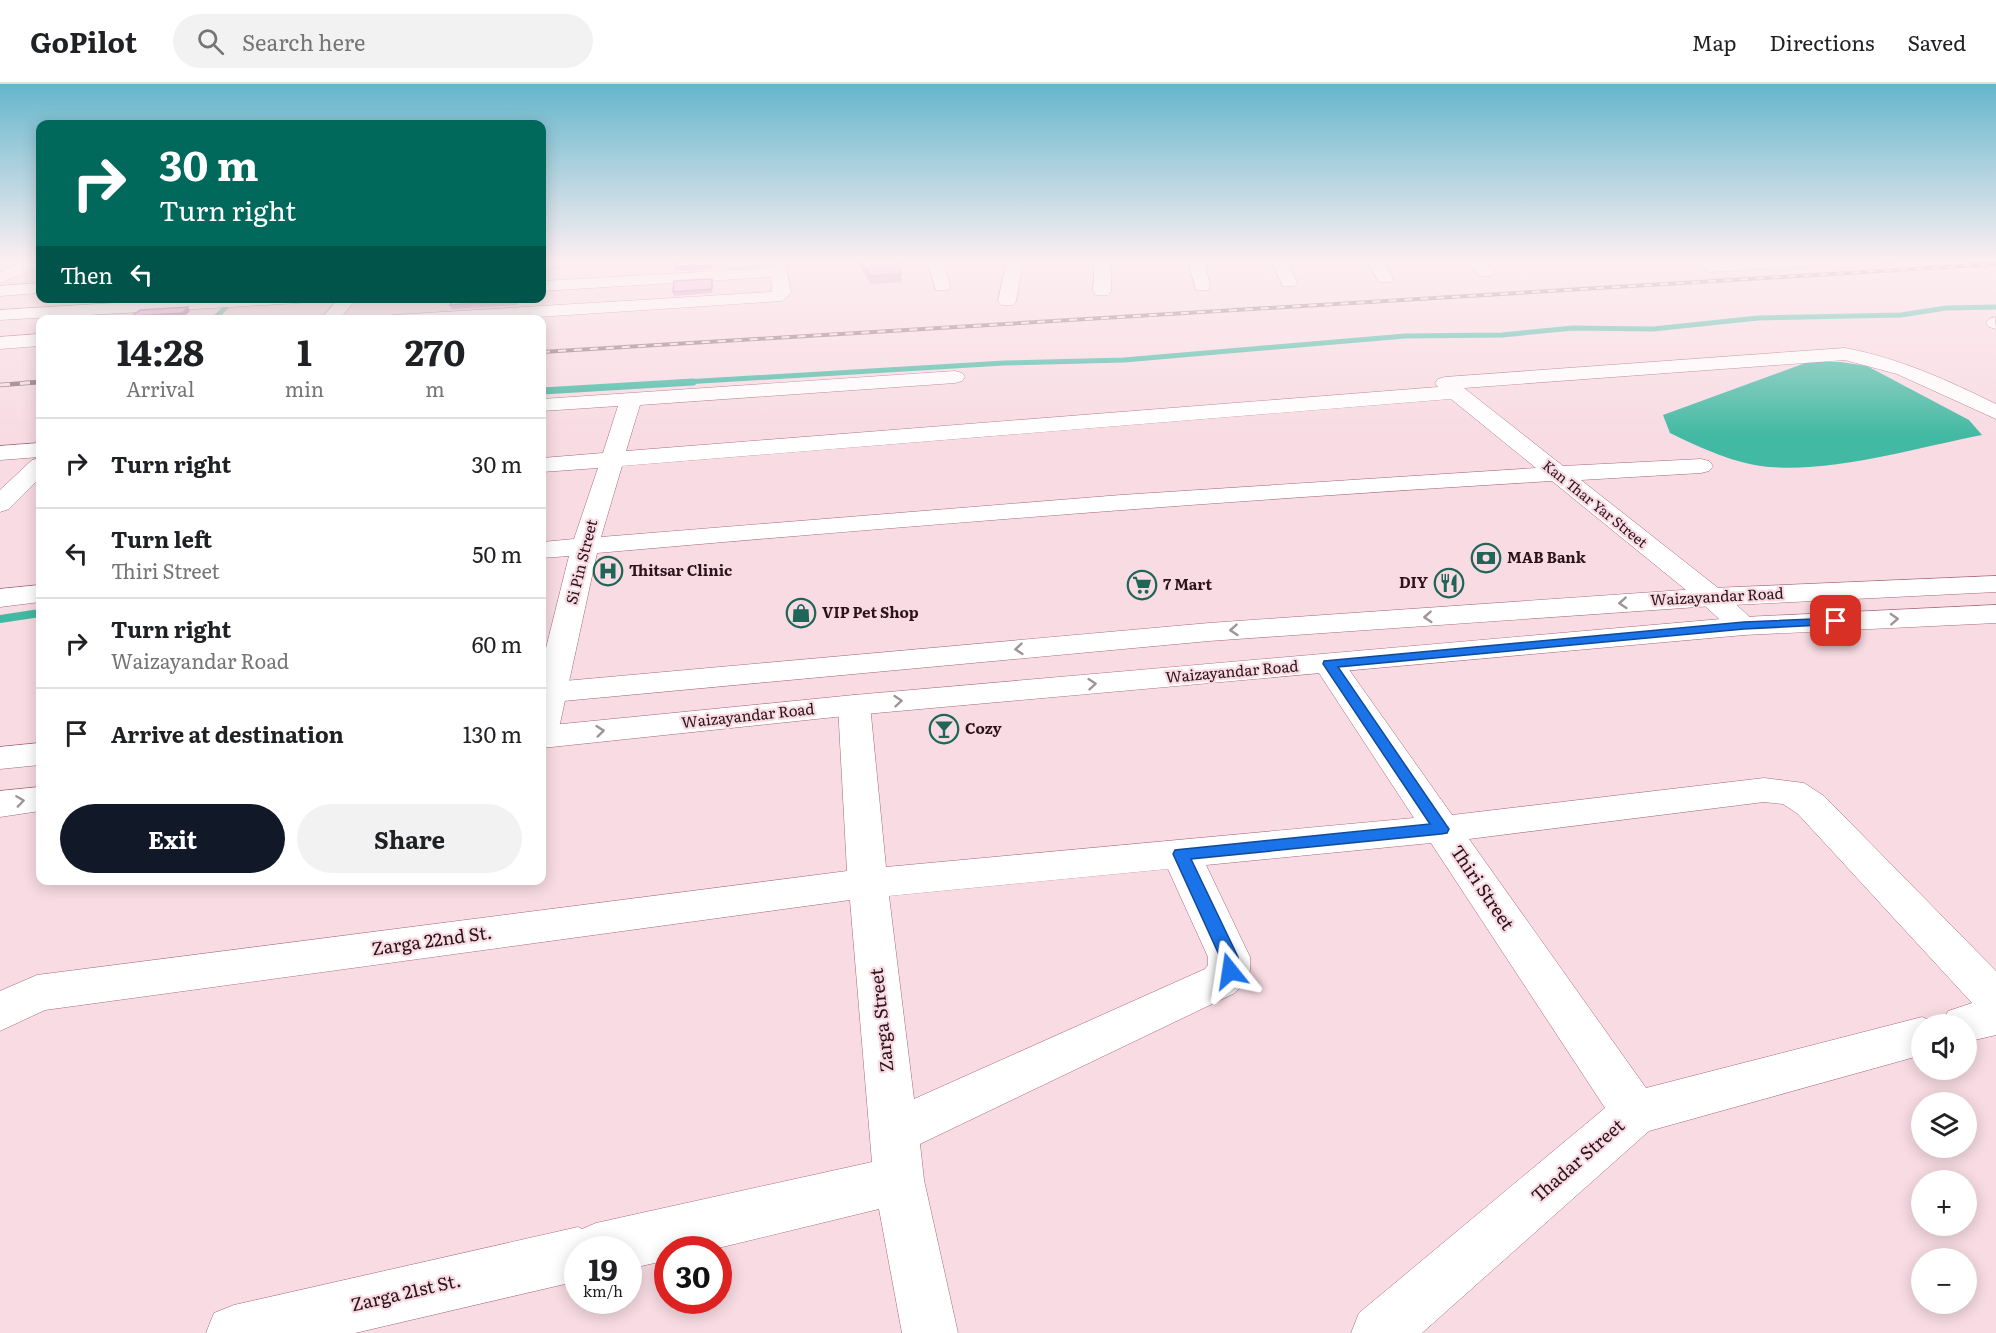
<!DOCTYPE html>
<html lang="en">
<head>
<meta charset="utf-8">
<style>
  :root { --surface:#fff; --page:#f2f2f2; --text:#202124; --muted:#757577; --line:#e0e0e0; --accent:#111827 }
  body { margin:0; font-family:Literata,serif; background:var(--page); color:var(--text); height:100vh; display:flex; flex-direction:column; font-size:22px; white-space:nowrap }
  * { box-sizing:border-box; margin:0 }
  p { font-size:20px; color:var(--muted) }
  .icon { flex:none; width:33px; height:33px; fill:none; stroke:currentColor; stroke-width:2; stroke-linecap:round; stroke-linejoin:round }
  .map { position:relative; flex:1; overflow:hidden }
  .details { position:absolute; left:36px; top:231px; width:510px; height:570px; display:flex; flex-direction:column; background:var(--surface); border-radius:12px; box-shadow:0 3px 15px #0003 }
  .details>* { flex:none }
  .top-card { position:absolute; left:36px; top:36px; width:510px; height:183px; border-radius:12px; box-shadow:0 3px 15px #0003; background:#00695c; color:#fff; overflow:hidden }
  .controls { position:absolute; left:1911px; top:930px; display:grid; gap:12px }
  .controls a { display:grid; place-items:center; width:66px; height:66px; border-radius:50%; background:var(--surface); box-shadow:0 3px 15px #0003; font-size:30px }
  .speed { position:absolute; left:564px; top:1152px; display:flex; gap:12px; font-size:30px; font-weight:700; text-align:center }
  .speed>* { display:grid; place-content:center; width:78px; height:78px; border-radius:50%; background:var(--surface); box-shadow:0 3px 15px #0003; line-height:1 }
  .speed small { font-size:15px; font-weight:400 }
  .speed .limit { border:9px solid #d22; background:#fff; color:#111 }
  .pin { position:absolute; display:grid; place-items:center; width:51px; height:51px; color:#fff; margin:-26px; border-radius:12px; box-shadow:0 3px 9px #0006 }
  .me { position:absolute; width:66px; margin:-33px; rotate:345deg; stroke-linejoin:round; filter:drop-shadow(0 0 4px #0008) }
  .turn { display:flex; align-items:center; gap:21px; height:126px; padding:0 24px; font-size:27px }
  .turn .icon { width:78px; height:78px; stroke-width:2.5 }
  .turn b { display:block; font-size:42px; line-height:51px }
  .then { display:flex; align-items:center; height:57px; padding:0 24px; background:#0003; gap:12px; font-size:22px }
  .eta { display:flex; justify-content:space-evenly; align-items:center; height:102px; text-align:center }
  .eta b { font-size:36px; font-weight:700; line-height:42px }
  .button { display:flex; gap:12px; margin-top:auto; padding:12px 24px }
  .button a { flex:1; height:69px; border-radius:36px; background:var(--accent); color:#fff; font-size:24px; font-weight:700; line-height:69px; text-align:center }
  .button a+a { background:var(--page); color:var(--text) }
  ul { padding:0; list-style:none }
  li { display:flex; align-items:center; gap:18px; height:90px; padding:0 24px; border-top:2px solid var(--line) }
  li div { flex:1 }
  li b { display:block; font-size:22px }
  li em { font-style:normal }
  header { display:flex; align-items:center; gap:36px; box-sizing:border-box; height:84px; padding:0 30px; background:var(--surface); border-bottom:2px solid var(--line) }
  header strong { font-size:28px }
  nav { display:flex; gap:33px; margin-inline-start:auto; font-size:21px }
  .search { width:420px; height:54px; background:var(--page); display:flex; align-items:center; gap:15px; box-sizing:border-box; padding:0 21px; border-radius:33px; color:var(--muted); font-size:22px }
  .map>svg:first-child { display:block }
  .water { fill:#42b9a2 }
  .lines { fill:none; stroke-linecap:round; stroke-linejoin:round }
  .stream-far2 { stroke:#42b9a2; stroke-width:5 }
  .stream-far1 { stroke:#42b9a2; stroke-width:7 }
  .stream { stroke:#42b9a2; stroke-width:8 }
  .minor-casing { stroke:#a7687d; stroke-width:1 }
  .major-casing { stroke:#a7687d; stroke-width:1 }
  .path { stroke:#b3979f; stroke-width:2; stroke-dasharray:2 1.5; stroke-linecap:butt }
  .minor { fill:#fff; fill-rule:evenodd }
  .major { fill:#fff; fill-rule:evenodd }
  .rail-far1-casing { stroke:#8a6f78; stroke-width:4 }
  .rail-casing { stroke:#8a6f78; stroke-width:4.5 }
  .rail-far1 { stroke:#f8dbe3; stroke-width:2; stroke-dasharray:8; stroke-linecap:butt }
  .rail { stroke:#f8dbe3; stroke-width:3; stroke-dasharray:10; stroke-linecap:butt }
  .wall { fill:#d696c3 }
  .shaded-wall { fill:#ae7a9f }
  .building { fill:#f9aee3; stroke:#ae7a9f; stroke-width:1.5 }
  .oneway { stroke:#a09498 }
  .route { fill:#1a73e8; stroke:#114b97; stroke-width:1.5 }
  .labels { text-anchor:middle; stroke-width:4.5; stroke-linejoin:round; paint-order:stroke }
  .far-street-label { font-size:14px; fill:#2b121b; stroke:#f8dbe3 }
  .poi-label { font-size:15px; font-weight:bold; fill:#2b121b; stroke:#f8dbe3; text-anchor:start }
  .street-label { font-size:15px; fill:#2b121b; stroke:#f8dbe3 }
  .near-street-label { font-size:18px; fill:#2b121b; stroke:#f8dbe3 }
</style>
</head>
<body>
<header>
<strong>GoPilot</strong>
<div class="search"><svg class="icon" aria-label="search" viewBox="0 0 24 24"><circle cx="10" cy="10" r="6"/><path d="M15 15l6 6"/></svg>Search here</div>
<nav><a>Map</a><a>Directions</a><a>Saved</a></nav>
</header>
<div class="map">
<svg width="1996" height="1249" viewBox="0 0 1996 1249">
  <rect width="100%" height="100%" fill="#f8dbe3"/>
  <path class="water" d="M1808,278H1841L1867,282L1969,336L1982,351C1915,364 1837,388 1769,383C1735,380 1701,364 1670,349L1663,331Z"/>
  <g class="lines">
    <g class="stream-far2">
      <path d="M213,236L233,216"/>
      <path d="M668,299L1004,279L1124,276L1405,252L1502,251L1573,244L1653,245L1758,234L1901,231L1946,224L1996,223"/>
    </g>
    <path class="stream-far1" d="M542,307L693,298"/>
    <path class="stream" d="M0,535L40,529"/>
    <g class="minor-casing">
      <g id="minor">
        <path d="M25,177H40V182L0,199V188Z"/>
        <path d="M542,177H577L569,182L542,184Z"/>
        <path d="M769,177H785L791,209L782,217L491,236H384L393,231L772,208L771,193L542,207V197L770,184Z"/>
        <path d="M927,177H943L950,202L948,206H936Z"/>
        <path d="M1007,177H1023L1016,217L1013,221H1001L998,217Z"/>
        <path d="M1095,177H1111V207L1108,211H1096L1093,207Z"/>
        <path d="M1188,177H1204L1210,202L1208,206H1196Z"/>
        <path d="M1271,177H1287L1297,198L1295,202H1283Z"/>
        <path d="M1367,177H1383L1393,194L1391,198H1379Z"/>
        <path d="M1466,177H1483L1494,189L1492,192H1480Z"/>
        <path d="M1690,177H1829L1821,182L1708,188Z"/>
        <path d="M40,199V209L0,212V202Z"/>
        <path d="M198,214H308L300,219L0,236V226Z"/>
        <path d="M339,214H357L339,236H320Z"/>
        <path d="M1995,233L1996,245L1989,243L1986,239L1989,235Z"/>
        <path d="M40,250V262L0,265V253Z"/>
        <path d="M1845,264C1899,274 1947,296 1996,320V335L1897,290L1845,276L1464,304L1563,382L1701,375L1709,377L1713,382L1709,387L1701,389L1581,396L1722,507L1759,542L1755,548L1744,551L1733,548L1702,519L1552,397C1234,416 915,441 597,469L559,644L554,652L542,654V580L569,472L542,474V458L574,455L598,384L542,388V374L603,369L618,322L542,327V315L955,287L962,289L965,293L962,297L955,299L640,321L626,367L1438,303L1435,299L1438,295L1445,293ZM1451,315L1536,384L1121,411L601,453L622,382Z"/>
        <path d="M40,359V373L0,376V362Z"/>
        <path d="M40,374V394L9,425L0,428V406L32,376Z"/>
        <path d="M40,501V518L0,523V505Z"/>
        <path d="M1329,571L1340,573L1452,731L1764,694L1804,699L1824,712L1996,887V951L1966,958V940H1942L1948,927L1972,919L1798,730L1783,720L1764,718L1469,755L1646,1004L1922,933L1939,940H1922V971L1649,1047L1422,1249H1351L1359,1229L1605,1024L1431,759L1206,781L1250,873C1252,890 1247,897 1235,909L920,1060L924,1096L958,1249H902L879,1125L710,1166H668V1176L628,1185V1166H578V1197L355,1249H206L214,1229L234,1221L578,1143L582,1145L596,1139L872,1078L850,816L45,926L0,947V907L37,891L847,787L838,621L842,614L854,611L866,614L870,621L886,783L1414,734L1313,580L1318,573ZM1168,785L1208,873V881L1205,885L914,1015L889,812Z"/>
      </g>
    </g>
    <g class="major-casing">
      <g id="major">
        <path d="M1996,492V508L1712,522L1209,557L542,619V599L1209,539L1712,504Z"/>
        <path d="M1996,521V539L1744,551L854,631L542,664V642L854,611L1744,533Z"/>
        <path d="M40,659V681L0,685V663Z"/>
        <path d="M40,703V727L0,733V707Z"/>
      </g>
    </g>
    <g class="path">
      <path d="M1855,177H1881"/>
      <path d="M1884,177L1899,183"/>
    </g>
    <use href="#minor" class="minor"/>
    <use href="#major" class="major"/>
    <g class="rail-far1-casing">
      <g id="rail-far1">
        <path d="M542,268L1996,180"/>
        <path d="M22,299L40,298"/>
      </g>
    </g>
    <g class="rail-casing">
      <path id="rail" d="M0,301L40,298"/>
    </g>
    <use href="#rail-far1" class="rail-far1"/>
    <use href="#rail" class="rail"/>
  </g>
  <g class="wall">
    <path d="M676,177H712V185L676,187Z"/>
    <path d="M856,177H898L901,190L902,198L871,200Z"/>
    <path d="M712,195V209L674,212L673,208Z"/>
    <path d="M455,214H520L517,221L451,225L450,221Z"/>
  </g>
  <g class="shaded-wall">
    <path d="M517,214H520L517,221L516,217Z"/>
    <path d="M188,223L190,227L184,233L134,236L132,232Z"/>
  </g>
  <g class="building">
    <path d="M676,177H712V181L675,183Z"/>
    <path d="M861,177H898L901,190L871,192Z"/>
    <path d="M712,195V205L673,208L674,197Z"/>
    <path d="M455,214H517L516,217L450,221Z"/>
    <path d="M188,223L182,229L132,232L140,226Z"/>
  </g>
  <defs><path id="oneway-chevron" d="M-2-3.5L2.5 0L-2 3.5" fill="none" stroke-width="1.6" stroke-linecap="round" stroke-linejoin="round" transform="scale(1.5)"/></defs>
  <g class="oneway">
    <use href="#oneway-chevron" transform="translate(1623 519) rotate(176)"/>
    <use href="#oneway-chevron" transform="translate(1428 533) rotate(176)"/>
    <use href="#oneway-chevron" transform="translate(1894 535) rotate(-3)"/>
    <use href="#oneway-chevron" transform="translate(1234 546) rotate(176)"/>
    <use href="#oneway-chevron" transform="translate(1019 565) rotate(175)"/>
    <use href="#oneway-chevron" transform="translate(1092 600) rotate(-5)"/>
    <use href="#oneway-chevron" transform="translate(898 617) rotate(-5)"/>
    <use href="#oneway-chevron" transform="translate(600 647) rotate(-6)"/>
    <use href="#oneway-chevron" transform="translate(20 717) rotate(-8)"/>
  </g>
  <linearGradient id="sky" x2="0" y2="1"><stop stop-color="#65b6cc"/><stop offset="0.5" stop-color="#fceff2"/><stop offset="1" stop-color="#fceff2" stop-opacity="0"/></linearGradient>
  <rect width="1996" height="352" fill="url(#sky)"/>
  <path class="route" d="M1836,534L1840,535V540L1744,545L1338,583L1449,745L1447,749L1441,750L1191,775L1238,873L1239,887L1236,892L1230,894L1224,892L1220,873L1173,770L1175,766L1430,740L1323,580L1324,577L1744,538Z"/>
  <defs>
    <g id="bank-ring" transform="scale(1.5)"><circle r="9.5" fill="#f8dbe3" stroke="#1f6558" stroke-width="1.5"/><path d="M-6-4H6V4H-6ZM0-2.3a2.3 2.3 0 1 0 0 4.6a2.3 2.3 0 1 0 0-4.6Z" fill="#1f6558"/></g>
    <g id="hospital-ring" transform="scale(1.5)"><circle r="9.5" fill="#f8dbe3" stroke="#1f6558" stroke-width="1.5"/><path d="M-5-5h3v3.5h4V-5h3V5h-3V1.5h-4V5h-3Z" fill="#1f6558"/></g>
    <g id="restaurant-ring" transform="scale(1.5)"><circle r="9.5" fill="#f8dbe3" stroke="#1f6558" stroke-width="1.5"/><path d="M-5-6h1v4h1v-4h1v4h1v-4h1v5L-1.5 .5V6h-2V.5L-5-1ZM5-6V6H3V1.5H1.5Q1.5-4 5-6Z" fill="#1f6558"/></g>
    <g id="supermarket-ring" transform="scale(1.5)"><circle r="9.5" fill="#f8dbe3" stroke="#1f6558" stroke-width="1.5"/><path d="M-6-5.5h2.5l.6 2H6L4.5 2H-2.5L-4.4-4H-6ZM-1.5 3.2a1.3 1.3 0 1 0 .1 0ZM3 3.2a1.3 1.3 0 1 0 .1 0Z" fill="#1f6558"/></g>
    <g id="shop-ring" transform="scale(1.5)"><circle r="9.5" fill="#f8dbe3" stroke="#1f6558" stroke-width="1.5"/><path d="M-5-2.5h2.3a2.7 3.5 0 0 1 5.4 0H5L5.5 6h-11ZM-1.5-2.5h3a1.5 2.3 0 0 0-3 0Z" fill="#1f6558"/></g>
    <g id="bar-ring" transform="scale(1.5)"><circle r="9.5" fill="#f8dbe3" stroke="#1f6558" stroke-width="1.5"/><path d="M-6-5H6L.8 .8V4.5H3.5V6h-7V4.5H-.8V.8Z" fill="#1f6558"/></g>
  </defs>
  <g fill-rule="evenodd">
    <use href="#bank-ring" x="1486" y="474"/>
    <use href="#hospital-ring" x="608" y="487"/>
    <use href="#restaurant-ring" x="1449" y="499"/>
    <use href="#supermarket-ring" x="1142" y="501"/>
    <use href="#shop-ring" x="801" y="529"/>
    <use href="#bar-ring" x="944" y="645"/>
  </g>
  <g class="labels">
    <g class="far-street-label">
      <text transform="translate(1595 420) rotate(39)" y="5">Kan Thar Yar Street</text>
    </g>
    <g class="poi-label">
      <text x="1507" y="479">MAB Bank</text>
      <text x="629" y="492">Thitsar Clinic</text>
      <text x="1428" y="504" text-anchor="end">DIY</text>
      <text x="1163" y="506">7 Mart</text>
      <text x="822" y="534">VIP Pet Shop</text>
      <text x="965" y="650">Cozy</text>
    </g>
    <g class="street-label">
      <text transform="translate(582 478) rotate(-76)" y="5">Si Pin Street</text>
      <text transform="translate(1717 513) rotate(-3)" y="5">Waizayandar Road</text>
      <text transform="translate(1232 588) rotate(-5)" y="5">Waizayandar Road</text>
      <text transform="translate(748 632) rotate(-6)" y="5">Waizayandar Road</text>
    </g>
    <g class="near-street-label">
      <text transform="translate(1482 804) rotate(56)" y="6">Thiri Street</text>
      <text transform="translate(432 857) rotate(-8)" y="6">Zarga 22nd St.</text>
      <text transform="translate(882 936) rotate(-96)" y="6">Zarga Street</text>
      <text transform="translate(1578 1077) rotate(-41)" y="6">Thadar Street</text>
      <text transform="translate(406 1209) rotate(-13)" y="6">Zarga 21st St.</text>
    </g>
  </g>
</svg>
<div class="controls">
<a><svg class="icon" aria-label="sound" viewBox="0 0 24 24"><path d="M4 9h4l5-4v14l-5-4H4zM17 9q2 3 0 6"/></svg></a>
<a><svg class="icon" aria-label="layers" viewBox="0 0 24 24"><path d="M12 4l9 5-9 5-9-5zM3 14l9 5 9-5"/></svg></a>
<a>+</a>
<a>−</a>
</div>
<div class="speed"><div>19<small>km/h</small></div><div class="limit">30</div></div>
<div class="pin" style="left:1836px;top:537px;background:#d93025"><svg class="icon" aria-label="arrive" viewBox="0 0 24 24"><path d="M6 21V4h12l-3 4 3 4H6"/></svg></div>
<svg class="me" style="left:1230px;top:887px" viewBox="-20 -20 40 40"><path d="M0-17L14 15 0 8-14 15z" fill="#1a73e8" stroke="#fff" stroke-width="4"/></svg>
<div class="top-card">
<div class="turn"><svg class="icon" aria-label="right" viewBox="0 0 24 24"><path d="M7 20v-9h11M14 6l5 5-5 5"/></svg><div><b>30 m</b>Turn right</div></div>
<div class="then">Then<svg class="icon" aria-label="left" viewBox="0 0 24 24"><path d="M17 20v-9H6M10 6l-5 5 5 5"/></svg></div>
</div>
<section class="details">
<div class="eta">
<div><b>14:28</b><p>Arrival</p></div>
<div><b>1</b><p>min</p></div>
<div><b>270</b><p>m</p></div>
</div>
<ul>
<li><svg class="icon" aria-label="right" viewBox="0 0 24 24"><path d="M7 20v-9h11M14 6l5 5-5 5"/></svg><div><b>Turn right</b></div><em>30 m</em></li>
<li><svg class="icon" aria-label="left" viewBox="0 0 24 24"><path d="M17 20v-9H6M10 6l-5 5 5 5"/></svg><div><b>Turn left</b><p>Thiri Street</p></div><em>50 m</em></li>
<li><svg class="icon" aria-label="right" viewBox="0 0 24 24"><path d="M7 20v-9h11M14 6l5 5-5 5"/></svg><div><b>Turn right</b><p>Waizayandar Road</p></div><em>60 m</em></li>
<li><svg class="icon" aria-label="arrive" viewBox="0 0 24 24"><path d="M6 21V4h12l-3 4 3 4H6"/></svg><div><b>Arrive at destination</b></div><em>130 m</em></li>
</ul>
<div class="button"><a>Exit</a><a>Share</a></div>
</section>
</div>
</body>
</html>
